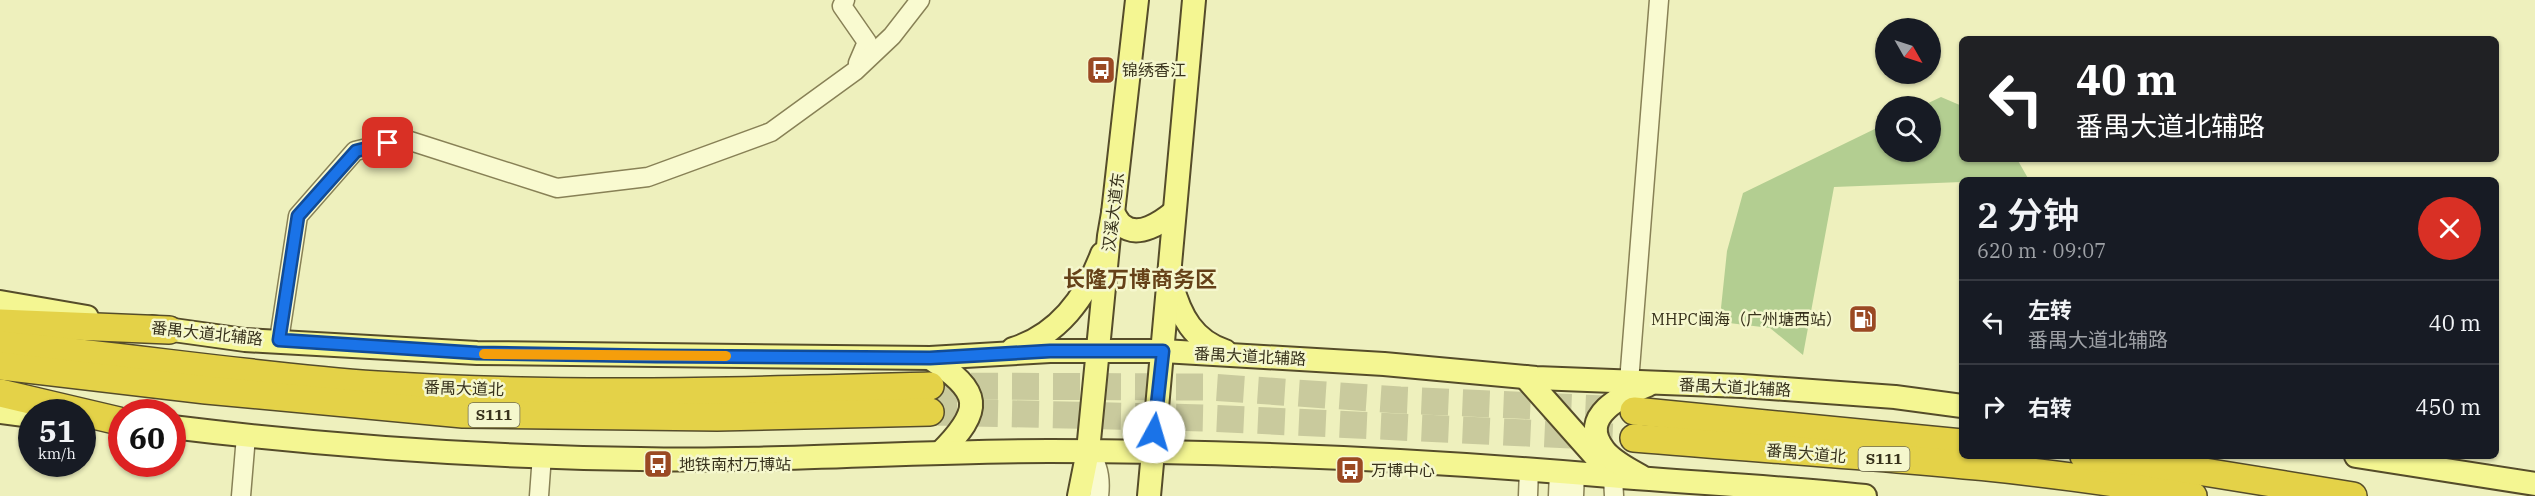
<!DOCTYPE html>
<html lang="zh">
<head>
<meta charset="utf-8">
<style>
  :root { --surface:#171b24; --page:#242831; --text:#f1f3f6; --muted:#9ea1a6; --line:#363941 }
  body { margin:0; font-family:"IBM Plex Serif","Noto Sans SC",serif; background:var(--page); color:var(--text); height:100vh; display:flex; flex-direction:column; font-size:22px; white-space:nowrap }
  * { box-sizing:border-box; margin:0 }
  p { font-size:20px; color:var(--muted) }
  .icon { flex:none; width:33px; height:33px; fill:none; stroke:currentColor; stroke-width:2; stroke-linecap:round; stroke-linejoin:round }
  .map { position:relative; flex:1; overflow:hidden }
  .drawer { position:absolute; left:1959px; top:177px; width:540px; height:282px; display:flex; flex-direction:column; background:var(--surface); border-radius:9px; box-shadow:0 2px 4px #0004 }
  .drawer>* { flex:none }
  .banner { position:absolute; left:1959px; top:36px; width:540px; height:126px; border-radius:9px; box-shadow:0 2px 4px #0004; background:#202124; color:#fff; overflow:hidden }
  .needle { width:39px; rotate:129deg }
  .tools { position:absolute; left:1875px; top:18px; display:grid; gap:12px }
  .tools a { display:grid; place-items:center; width:66px; height:66px; border-radius:50%; background:var(--surface); box-shadow:0 2px 4px #0004; font-size:30px }
  .speed { position:absolute; left:18px; top:399px; display:flex; gap:12px; font-size:30px; font-weight:700; text-align:center }
  .speed>* { display:grid; place-content:center; width:78px; height:78px; border-radius:50%; background:var(--surface); box-shadow:0 2px 4px #0004; line-height:1 }
  .speed small { font-size:15px; font-weight:400 }
  .speed .limit { border:9px solid #d22; background:#fff; color:#111 }
  .pin { position:absolute; display:grid; place-items:center; width:51px; height:51px; color:#fff; margin:-26px; border-radius:12px; box-shadow:0 3px 9px #0006 }
  .me { position:absolute; width:66px; margin:-33px; rotate:6deg; stroke-linejoin:round; filter:drop-shadow(0 0 4px #0008) }
  .turn { display:flex; align-items:center; gap:21px; height:126px; padding:0 18px; font-size:27px }
  .turn .icon { width:78px; height:78px; stroke-width:2.5 }
  .turn b { display:block; font-size:42px; line-height:51px }
  .round { display:grid; place-items:center; flex:none; width:63px; height:63px; border-radius:32px; background:var(--page) }
  .head { display:flex; align-items:center; justify-content:space-between; height:102px; padding:0 18px }
  h1 { font-size:36px; font-weight:600; line-height:45px }
  ul { padding:0; list-style:none }
  li { display:flex; align-items:center; gap:18px; height:84px; padding:0 18px; border-top:2px solid var(--line) }
  li div { flex:1 }
  li b { display:block; font-size:22px }
  li em { font-style:normal }
  .map>svg:first-child { display:block }
  .green { fill:#b3ce91 }
  .lines { fill:none; stroke-linecap:round; stroke-linejoin:round }
  .highway-tunnel { stroke:#c9ca9d; stroke-width:27; stroke-dasharray:27 14; stroke-linecap:butt }
  .minor-casing { stroke:#888156; stroke-width:21 }
  .major-casing { stroke:#554c2a; stroke-width:26 }
  .highway-casing { stroke:#554c2a; stroke-width:30 }
  .minor { stroke:#f9fad0; stroke-width:18 }
  .major { stroke:#f4f692; stroke-width:22 }
  .highway { stroke:#e4d248; stroke-width:27 }
  .route-casing { stroke:#114b97; stroke-width:15 }
  .route { stroke:#1a73e8; stroke-width:10 }
  .slow { stroke:#f59e0b; stroke-width:10 }
  .labels { text-anchor:middle; stroke-width:5; stroke-linejoin:round; paint-order:stroke }
  .shield { fill:#f5f7cd; stroke:#706c50; stroke-width:1.5 }
  .shield-label { font-size:15px; font-weight:bold; fill:#37311b }
  .poi-label { font-size:16px; fill:#37311b; stroke:#f5f7cd; text-anchor:start }
  .street-label { font-size:16px; fill:#37311b; stroke:#f5f7cd }
  .district-label { font-size:22px; font-weight:bold; fill:#654118; stroke:#f5f7cd }
</style>
</head>
<body>
<div class="map">
<svg width="2535" height="496" viewBox="0 0 2535 496">
  <rect width="100%" height="100%" fill="#eef0bd"/>
  <path class="green" d="M1941,97L1962,106V159H2017L2029,180H1962V182L1834,187L1803,355L1770,328L1729,323L1721,308L1727,251L1743,193L1885,124L1886,152H1930V106H1922Z"/>
  <g class="lines">
    <g class="highway-tunnel">
      <path d="M930,386L1209,387L1400,400L1627,410"/>
      <path d="M930,412L1207,418L1634,438"/>
    </g>
    <g class="minor-casing">
      <g id="minor">
        <path d="M845,0L842,6L867,42L858,63"/>
        <path d="M279,340L298,216L355,151L404,139L557,188L648,177L771,132L855,71L892,36L920,0"/>
        <path d="M1629,382L1659,0"/>
        <path d="M1088,451C1099,464 1101,480 1099,496"/>
        <path d="M1613,477L1614,496"/>
        <path d="M241,496L246,436"/>
        <path d="M539,496L542,455"/>
        <path d="M1528,496L1529,469"/>
        <path d="M1558,496L1559,471"/>
        <path d="M1574,496L1575,473"/>
      </g>
    </g>
    <g class="major-casing">
      <g id="major">
        <path d="M1113,213C1116,217 1119,223 1122,225C1138,239 1162,222 1174,212"/>
        <path d="M1172,285C1180,316 1194,341 1225,351"/>
        <path d="M0,302L87,317"/>
        <path d="M152,327L245,340L477,353L930,358L1050,351H1163L1384,364L1536,378L1742,386L1895,397L1962,406"/>
        <path d="M1013,349C1058,335 1086,297 1102,254"/>
        <path d="M930,358C982,392 984,409 940,453"/>
        <path d="M1525,377L1604,466"/>
        <path d="M0,412L32,416"/>
        <path d="M172,427C327,446 484,457 640,459C776,462 912,451 1049,451C1236,451 1424,460 1610,476C1695,483 1780,487 1865,496"/>
        <path d="M2356,456L2535,484"/>
        <path d="M1642,477C1629,469 1613,462 1604,450C1577,416 1623,395 1648,385"/>
        <path d="M1079,496L1088,451L1109,236L1113,213L1137,0"/>
        <path d="M1149,496L1194,0"/>
      </g>
    </g>
    <g class="highway-casing">
      <g id="highway">
        <path d="M0,323L169,330"/>
        <path d="M0,345C126,356 251,376 377,385C561,397 746,391 930,386"/>
        <path d="M0,366L206,390L463,414L717,417L930,412"/>
        <path d="M0,393L119,421"/>
        <path d="M1634,411L1962,443"/>
        <path d="M1634,438C1819,454 2011,462 2193,496"/>
        <path d="M2084,456L2136,461L2353,496"/>
      </g>
    </g>
    <use href="#minor" class="minor"/>
    <use href="#major" class="major"/>
    <use href="#highway" class="highway"/>
  </g>
  <g class="lines">
    <g class="route-casing">
      <path id="route" d="M388,143L356,151L298,216L279,340L477,353L656,356L930,358L1050,351H1163L1154,432"/>
    </g>
    <use href="#route" class="route"/>
    <path class="slow" d="M484,354L726,356"/>
  </g>
  <defs>
    <g id="bus-square" transform="scale(1.5)"><rect x="-9" y="-9" width="18" height="18" rx="4" fill="#9a4923" stroke="#f5f7cd"/><path d="M-5-6H5V4H4V6H2V4H-2V6H-4V4H-5ZM-3.5-4V0h7V-4ZM-3.5 1.2v1.5H-2V1.2ZM2 1.2v1.5H3.5V1.2Z" fill="#fff"/></g>
    <g id="fuel-square" transform="scale(1.5)"><rect x="-9" y="-9" width="18" height="18" rx="4" fill="#9a4923" stroke="#f5f7cd"/><path d="M-5.5-6h7V0h2V4h1.3V-2.5L3-4.5l.8-.8L6-3V5H2.5V1h-1V6h-7ZM-4.2-4.7v3.2H.2V-4.7Z" fill="#fff"/></g>
  </defs>
  <g fill-rule="evenodd">
    <use href="#bus-square" x="1101" y="70"/>
    <use href="#fuel-square" x="1863" y="319"/>
    <use href="#bus-square" x="658" y="464"/>
    <use href="#bus-square" x="1350" y="470"/>
  </g>
  <g class="labels">
    <g class="shield">
      <rect x="468.5" y="403" width="51" height="24" rx="4.5"/>
      <rect x="1858.5" y="447" width="51" height="24" rx="4.5"/>
    </g>
    <g class="shield-label">
      <text x="494" y="420">S111</text>
      <text x="1884" y="464">S111</text>
    </g>
    <g class="poi-label">
      <text x="1122" y="76">锦绣香江</text>
      <text x="1842" y="325" text-anchor="end">MHPC闽海（广州塘西站）</text>
      <text x="679" y="470">地铁南村万博站</text>
      <text x="1371" y="476">万博中心</text>
    </g>
    <g class="street-label">
      <text transform="translate(1113 212) rotate(-83)" y="6">汉溪大道东</text>
      <text transform="translate(207 333) rotate(6)" y="6">番禺大道北辅路</text>
      <text transform="translate(1250 356) rotate(3)" y="6">番禺大道北辅路</text>
      <text transform="translate(1735 387) rotate(3)" y="6">番禺大道北辅路</text>
      <text transform="translate(464 388) rotate(2)" y="6">番禺大道北</text>
      <text transform="translate(1806 453) rotate(5)" y="6">番禺大道北</text>
    </g>
    <g class="district-label">
      <text x="1140" y="287">长隆万博商务区</text>
    </g>
  </g>
</svg>
<div class="tools">
<a><svg class="needle" viewBox="-14 -14 28 28"><path d="M0-13l5 13h-10z" fill="#e53935"/><path d="M0 13l5-13h-10z" fill="#9ea1a6"/></svg></a>
<a><svg class="icon" aria-label="search" viewBox="0 0 24 24"><circle cx="10" cy="10" r="6"/><path d="M15 15l6 6"/></svg></a>
</div>
<div class="speed"><div>51<small>km/h</small></div><div class="limit">60</div></div>
<div class="pin" style="left:388px;top:143px;background:#d93025"><svg class="icon" aria-label="arrive" viewBox="0 0 24 24"><path d="M6 21V4h12l-3 4 3 4H6"/></svg></div>
<svg class="me" style="left:1154px;top:432px" viewBox="-20 -20 40 40"><circle r="19" fill="#fff"/><path d="M0-13L10 11 0 6-10 11z" fill="#1a73e8"/></svg>
<div class="banner">
<div class="turn"><svg class="icon" aria-label="left" viewBox="0 0 24 24"><path d="M17 20v-9H6M10 6l-5 5 5 5"/></svg><div><b>40 m</b>番禺大道北辅路</div></div>
</div>
<section class="drawer">
<div class="head"><div><h1>2 分钟</h1><p>620 m · 09:07</p></div><a class="round" style="background:#d93025;color:#fff"><svg class="icon" aria-label="close" viewBox="0 0 24 24"><path d="M6 6l12 12M18 6L6 18"/></svg></a></div>
<ul>
<li><svg class="icon" aria-label="left" viewBox="0 0 24 24"><path d="M17 20v-9H6M10 6l-5 5 5 5"/></svg><div><b>左转</b><p>番禺大道北辅路</p></div><em>40 m</em></li>
<li><svg class="icon" aria-label="right" viewBox="0 0 24 24"><path d="M7 20v-9h11M14 6l5 5-5 5"/></svg><div><b>右转</b></div><em>450 m</em></li>
</ul>
</section>
</div>
</body>
</html>
